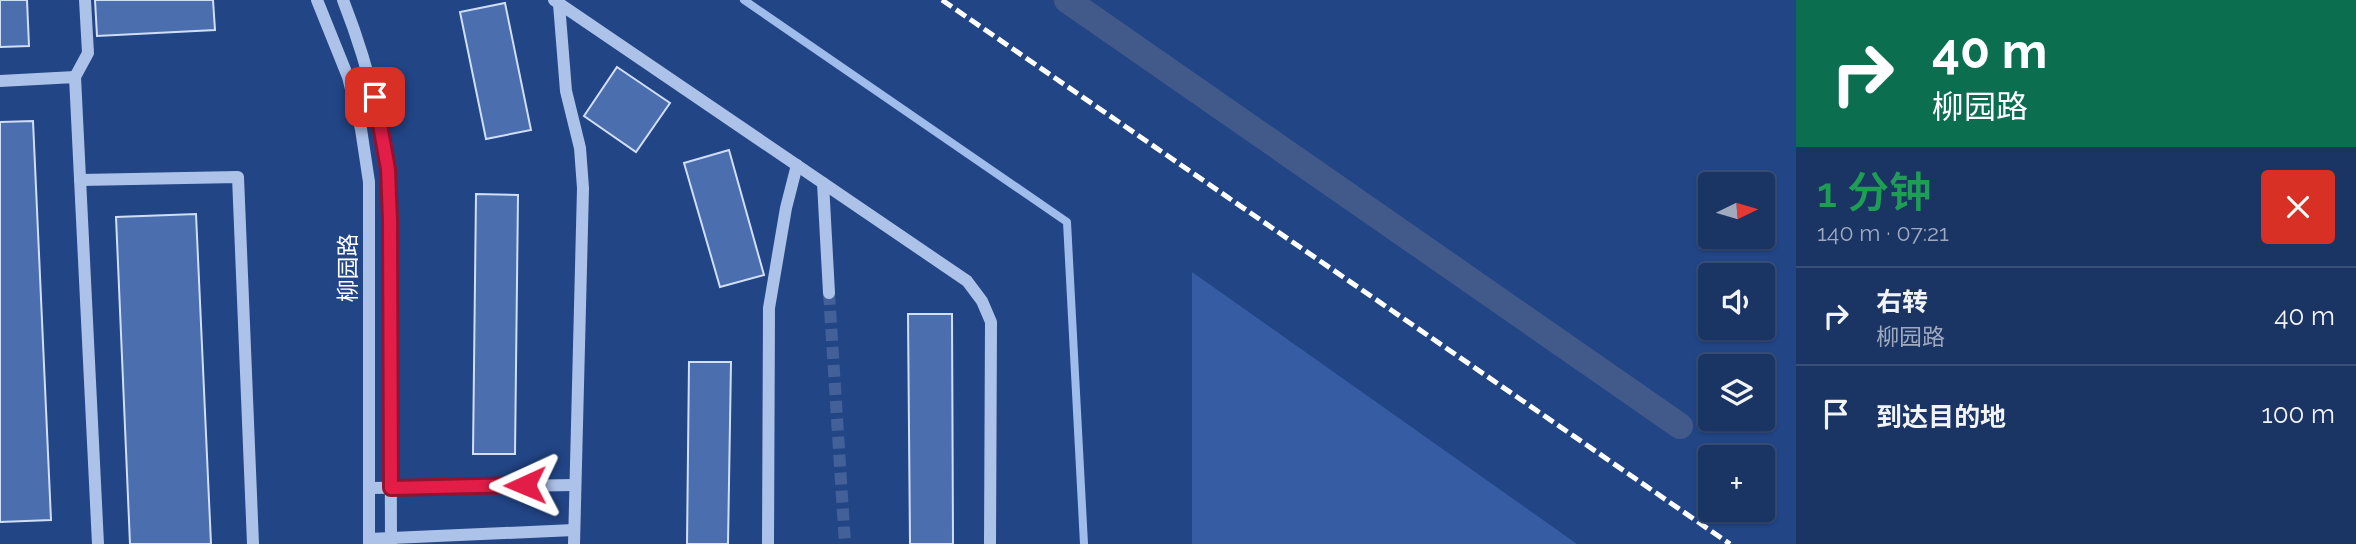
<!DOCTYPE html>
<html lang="zh">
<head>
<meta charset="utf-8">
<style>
  :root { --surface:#1a3464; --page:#273f6d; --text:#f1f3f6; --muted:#9faabf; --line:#384f78 }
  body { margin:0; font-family:Raleway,"Noto Sans SC",sans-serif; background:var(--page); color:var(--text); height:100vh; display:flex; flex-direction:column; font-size:26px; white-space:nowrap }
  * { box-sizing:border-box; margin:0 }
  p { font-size:23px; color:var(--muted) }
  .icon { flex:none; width:38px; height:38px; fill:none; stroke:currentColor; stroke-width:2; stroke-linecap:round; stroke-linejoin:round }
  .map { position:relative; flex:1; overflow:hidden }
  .drawer { display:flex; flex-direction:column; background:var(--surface); width:560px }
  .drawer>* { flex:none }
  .banner { background:#0b6e4f; color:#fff; overflow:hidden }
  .needle { width:46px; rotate:85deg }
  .controls { position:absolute; left:1698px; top:172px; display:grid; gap:14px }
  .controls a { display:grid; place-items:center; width:77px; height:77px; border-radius:7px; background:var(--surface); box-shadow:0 2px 5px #0004,0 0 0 2px var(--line); font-size:35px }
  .pin { position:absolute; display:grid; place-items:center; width:60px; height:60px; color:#fff; margin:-30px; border-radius:14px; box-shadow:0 4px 10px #0006 }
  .me { position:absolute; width:77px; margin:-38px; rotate:269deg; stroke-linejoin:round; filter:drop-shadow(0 0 5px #0008) }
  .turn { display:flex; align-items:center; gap:24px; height:147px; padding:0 21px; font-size:32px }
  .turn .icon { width:91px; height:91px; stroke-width:2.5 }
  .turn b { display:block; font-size:49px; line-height:60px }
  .round { display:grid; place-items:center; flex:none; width:74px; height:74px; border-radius:7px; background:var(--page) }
  .overview { display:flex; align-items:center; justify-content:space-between; height:119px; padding:0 21px }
  h1 { font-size:42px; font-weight:600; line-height:52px; color:#1e9e55 }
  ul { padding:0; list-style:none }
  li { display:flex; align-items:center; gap:21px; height:98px; padding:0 21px; border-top:2px solid var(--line) }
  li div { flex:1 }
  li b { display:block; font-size:26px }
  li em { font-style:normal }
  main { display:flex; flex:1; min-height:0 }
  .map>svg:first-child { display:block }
  .green { fill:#365da3 }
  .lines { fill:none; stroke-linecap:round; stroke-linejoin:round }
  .stream { stroke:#a0bceb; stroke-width:8 }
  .canal { stroke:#415a8a; stroke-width:26 }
  .building { fill:#4b6eaf; stroke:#d0def7; stroke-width:2 }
  .minor-tunnel { stroke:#436198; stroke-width:12; stroke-dasharray:12 6; stroke-linecap:butt }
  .minor { stroke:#acc2e9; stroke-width:12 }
  .rail { stroke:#fff; stroke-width:5; stroke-dasharray:12 5; stroke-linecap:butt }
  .route-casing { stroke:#92132f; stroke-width:18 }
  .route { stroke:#e11d48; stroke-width:12 }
  .labels { text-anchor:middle; stroke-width:7; stroke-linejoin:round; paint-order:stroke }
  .street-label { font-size:23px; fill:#fff; stroke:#224586 }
</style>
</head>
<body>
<main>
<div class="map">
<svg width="1796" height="544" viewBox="0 0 1796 544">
  <rect width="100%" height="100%" fill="#224586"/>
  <path class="green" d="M1192,272L1577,544H1192Z"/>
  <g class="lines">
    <path class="stream" d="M744,0L1067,222L1084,544"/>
    <path class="canal" d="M1067,0L1680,426"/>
  </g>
  <g class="building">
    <path d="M0,0H27L29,46L0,47Z"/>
    <path d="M95,0H213L215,30L97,36Z"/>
    <path d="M505,3L531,130L486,139L460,12Z"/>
    <path d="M617,67L670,103L636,152L584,116Z"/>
    <path d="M33,121L51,520L0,522V122Z"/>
    <path d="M729,150L764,275L720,287L684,163Z"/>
    <path d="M476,194L518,195L515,454H473Z"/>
    <path d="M196,214L211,544H130L116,217Z"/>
    <path d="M908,314H952L953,544H910Z"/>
    <path d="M689,362H731L728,544H687Z"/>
  </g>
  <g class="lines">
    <path class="minor-tunnel" d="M829,293L845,544"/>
    <g class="minor">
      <path d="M317,0L348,77L361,129L369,182V544"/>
      <path d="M343,0C372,74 387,141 390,220L391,544"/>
      <path d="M554,0L967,281L982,301L991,322L990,544"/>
      <path d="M559,4L566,91L580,148L583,188L574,544"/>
      <path d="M75,77L88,53L85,0"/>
      <path d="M0,81L75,77L98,544"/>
      <path d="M80,180L238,177L253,544"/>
      <path d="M823,183L829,293"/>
      <path d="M369,488L575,485"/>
      <path d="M369,539L574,530"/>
      <path d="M768,544L769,308L786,208L797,165"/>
    </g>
    <path class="rail" d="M942,0L1730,544"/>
  </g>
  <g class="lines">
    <g class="route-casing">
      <path id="route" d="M375,97L388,169L390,220L391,488L525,485"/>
    </g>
    <use href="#route" class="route"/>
  </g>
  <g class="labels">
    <g class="street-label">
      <text transform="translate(348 268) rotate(-90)" y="8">柳园路</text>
    </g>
  </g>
</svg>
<div class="controls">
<a><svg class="needle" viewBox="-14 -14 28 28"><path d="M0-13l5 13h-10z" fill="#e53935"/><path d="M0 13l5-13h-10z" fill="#9faabf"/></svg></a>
<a><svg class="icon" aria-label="sound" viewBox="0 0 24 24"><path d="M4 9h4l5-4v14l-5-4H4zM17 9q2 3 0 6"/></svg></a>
<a><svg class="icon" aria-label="layers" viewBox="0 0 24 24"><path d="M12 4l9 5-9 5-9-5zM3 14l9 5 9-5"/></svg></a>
<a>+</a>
</div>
<div class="pin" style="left:375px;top:97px;background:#d93025"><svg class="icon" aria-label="arrive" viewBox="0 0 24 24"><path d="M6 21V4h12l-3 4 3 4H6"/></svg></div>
<svg class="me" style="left:525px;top:485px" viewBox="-20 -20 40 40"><path d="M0-17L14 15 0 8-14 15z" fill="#e11d48" stroke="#fff" stroke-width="4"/></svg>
</div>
<section class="drawer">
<div class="banner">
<div class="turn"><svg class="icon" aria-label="right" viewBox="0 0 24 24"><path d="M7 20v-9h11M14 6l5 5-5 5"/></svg><div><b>40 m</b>柳园路</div></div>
</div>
<div class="overview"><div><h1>1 分钟</h1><p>140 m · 07:21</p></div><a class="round" style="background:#d93025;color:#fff"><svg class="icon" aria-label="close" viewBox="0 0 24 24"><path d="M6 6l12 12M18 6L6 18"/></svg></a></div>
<ul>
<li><svg class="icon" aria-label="right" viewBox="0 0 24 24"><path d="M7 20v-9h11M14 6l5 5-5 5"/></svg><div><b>右转</b><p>柳园路</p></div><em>40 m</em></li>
<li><svg class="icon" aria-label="arrive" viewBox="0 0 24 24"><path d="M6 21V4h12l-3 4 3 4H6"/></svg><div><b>到达目的地</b></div><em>100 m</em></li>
</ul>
</section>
</main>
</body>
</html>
